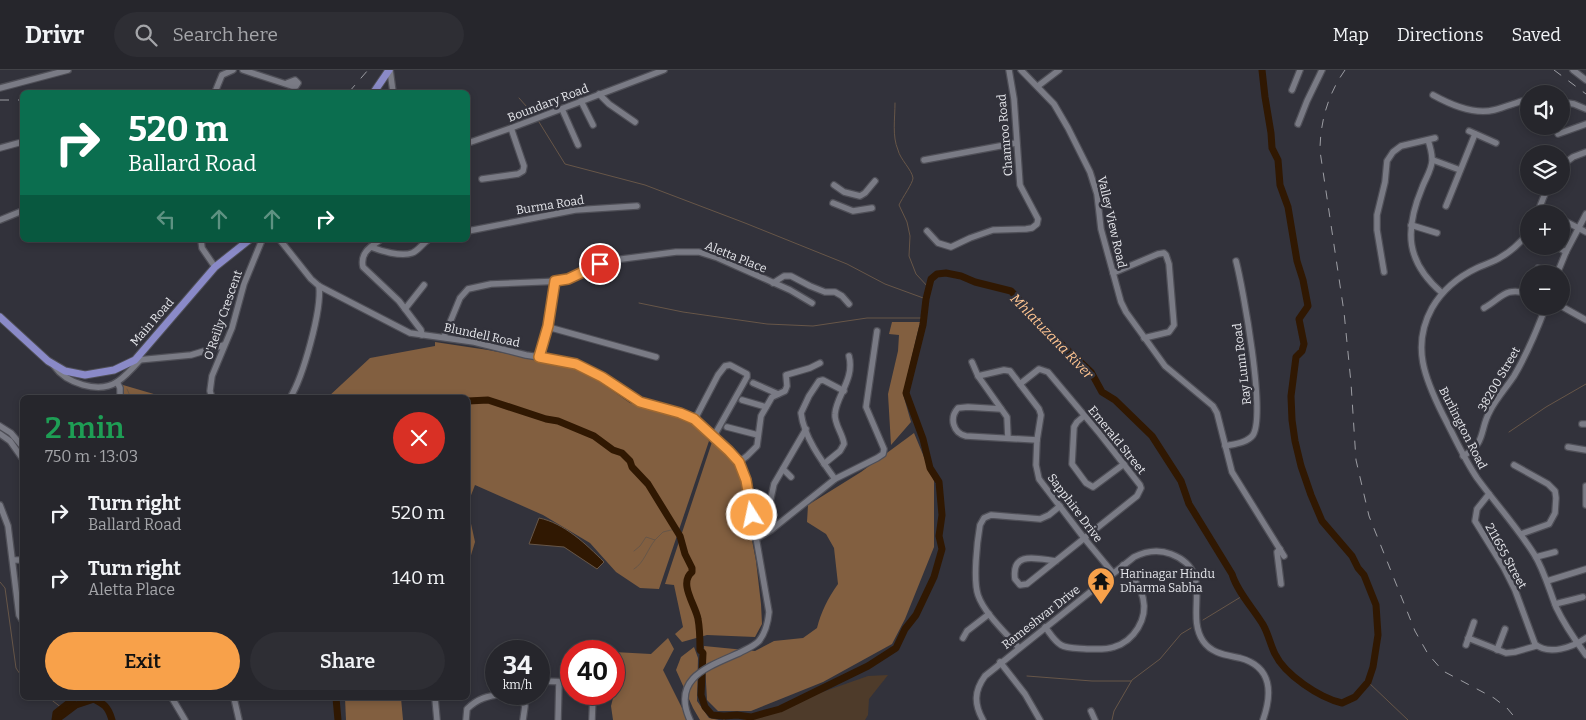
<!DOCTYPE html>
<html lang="en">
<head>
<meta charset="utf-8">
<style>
  :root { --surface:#26262c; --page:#2e2e34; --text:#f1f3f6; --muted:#a4a5a9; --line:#424348; --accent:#f8a14a }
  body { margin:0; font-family:Bitter,serif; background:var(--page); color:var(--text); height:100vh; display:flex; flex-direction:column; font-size:19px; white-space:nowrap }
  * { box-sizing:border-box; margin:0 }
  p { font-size:16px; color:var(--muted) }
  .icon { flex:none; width:28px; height:28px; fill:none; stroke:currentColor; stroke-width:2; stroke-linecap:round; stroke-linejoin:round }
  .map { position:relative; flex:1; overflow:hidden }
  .side { position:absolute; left:20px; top:325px; width:450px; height:305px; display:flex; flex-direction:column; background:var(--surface); border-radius:8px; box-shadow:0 2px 8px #0003,0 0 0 1px var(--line) }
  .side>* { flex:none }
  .hud { position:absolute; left:20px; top:20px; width:450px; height:152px; border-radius:8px; box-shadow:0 2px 8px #0003,0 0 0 1px var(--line); background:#0b6e4f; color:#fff; overflow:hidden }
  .fabs { position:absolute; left:1520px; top:15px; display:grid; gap:10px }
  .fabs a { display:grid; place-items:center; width:50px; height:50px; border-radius:50%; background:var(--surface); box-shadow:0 2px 8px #0003,0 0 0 1px var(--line); font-size:25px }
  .speed { position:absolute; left:485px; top:570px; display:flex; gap:10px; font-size:25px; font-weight:700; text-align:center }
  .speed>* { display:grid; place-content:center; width:65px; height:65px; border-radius:50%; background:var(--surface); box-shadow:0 2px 8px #0003,0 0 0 1px var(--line); line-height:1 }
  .speed small { font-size:12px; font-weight:400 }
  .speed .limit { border:8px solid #d22; background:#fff; color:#111 }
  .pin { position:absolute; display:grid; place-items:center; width:42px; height:42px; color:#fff; margin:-21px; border:2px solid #fff; border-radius:50%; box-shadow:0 1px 5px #0007 }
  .me { position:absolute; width:55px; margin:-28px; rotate:350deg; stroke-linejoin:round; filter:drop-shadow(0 0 4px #0008) }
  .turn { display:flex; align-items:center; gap:18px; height:105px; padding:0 25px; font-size:22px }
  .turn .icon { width:65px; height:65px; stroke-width:2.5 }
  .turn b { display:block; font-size:35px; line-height:42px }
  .lanes { display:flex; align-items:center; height:48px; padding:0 25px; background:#0003; justify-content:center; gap:25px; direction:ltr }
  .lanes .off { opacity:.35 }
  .round { display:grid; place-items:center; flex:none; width:52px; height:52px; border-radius:26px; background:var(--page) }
  .headline { display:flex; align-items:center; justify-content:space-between; height:85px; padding:0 25px }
  h1 { font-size:30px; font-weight:600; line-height:38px; color:#1e9e55 }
  .primary-button { display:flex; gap:10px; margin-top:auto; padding:10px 25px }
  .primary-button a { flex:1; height:58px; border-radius:30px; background:var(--accent); color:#111; font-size:20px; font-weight:600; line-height:58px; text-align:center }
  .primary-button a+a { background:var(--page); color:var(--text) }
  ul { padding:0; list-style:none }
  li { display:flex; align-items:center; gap:15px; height:65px; padding:0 25px }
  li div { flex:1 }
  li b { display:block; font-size:19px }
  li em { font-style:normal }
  header { display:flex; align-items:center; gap:30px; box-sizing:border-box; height:70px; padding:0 25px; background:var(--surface); border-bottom:1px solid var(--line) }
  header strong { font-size:24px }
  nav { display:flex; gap:28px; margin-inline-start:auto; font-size:18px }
  .search { width:350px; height:45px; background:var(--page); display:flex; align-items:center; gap:12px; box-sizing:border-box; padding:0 18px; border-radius:28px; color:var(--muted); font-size:19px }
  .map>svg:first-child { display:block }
  .green { fill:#4e3b2a }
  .forest { fill:#825f40 }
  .water { fill:#301802; stroke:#675648 }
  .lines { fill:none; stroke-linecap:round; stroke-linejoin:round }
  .stream { stroke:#675648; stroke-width:1 }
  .river { stroke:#301802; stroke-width:7 }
  .minor-casing { stroke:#4f4f57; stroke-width:8 }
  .major-casing { stroke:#4f4f57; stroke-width:9 }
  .minor { stroke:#7a7b85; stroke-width:5.5 }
  .major { stroke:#8a8ac8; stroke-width:7 }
  .rail { stroke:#9c9da3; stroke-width:1; stroke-dasharray:9 9; stroke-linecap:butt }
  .route-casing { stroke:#a16930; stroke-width:12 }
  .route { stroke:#f8a14a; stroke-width:9 }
  .labels { text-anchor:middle; stroke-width:5; stroke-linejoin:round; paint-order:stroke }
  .street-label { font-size:12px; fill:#e6e7ec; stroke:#32323b }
  .poi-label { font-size:12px; fill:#e6e7ec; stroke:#32323b; text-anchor:start }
  .water-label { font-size:14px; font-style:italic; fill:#ffc591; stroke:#32323b }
</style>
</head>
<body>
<header>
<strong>Drivr</strong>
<div class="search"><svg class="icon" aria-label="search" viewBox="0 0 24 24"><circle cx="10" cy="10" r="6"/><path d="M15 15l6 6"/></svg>Search here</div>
<nav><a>Map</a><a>Directions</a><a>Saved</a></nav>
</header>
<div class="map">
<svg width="1586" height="650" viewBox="0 0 1586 650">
  <rect width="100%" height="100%" fill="#32323b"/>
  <path class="green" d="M888,605L869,629L868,645L865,650H743L868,606Z"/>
  <g class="forest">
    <path d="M892,252H920L903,324L911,352L891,375L888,324L898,281L899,265L889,264Z"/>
    <path d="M435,272L488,280L569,296L597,310L630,333L687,349L693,353L709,371L659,519L640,518L616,502L590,473L543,445L475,415L468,433V328L328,327L370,288L435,276Z"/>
    <path d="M123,315L164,327L122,328Z"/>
    <path d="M914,363L934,411V477L905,549L892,574L823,612L751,641H718L707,630L704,576L755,581L774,571L803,568L817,558C821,542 828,528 838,514L834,478L826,464L807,452L808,435L861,402Z"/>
    <path d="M712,372L731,390L739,402L756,491L761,534L762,554L755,567L707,565L682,572L675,564L683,557L674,515L665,514Z"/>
    <path d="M468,440L475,472L468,495Z"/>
    <path d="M668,568L674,579L663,600L688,650H613L611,636L615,620L614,582L651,584Z"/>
    <path d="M694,577L698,588L697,631L709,648L719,650H700L693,638L676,600L681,587Z"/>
    <path d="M345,628H401L403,650H346Z"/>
  </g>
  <path class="water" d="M539,448C564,453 586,474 604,492L597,499L564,477L529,474Z"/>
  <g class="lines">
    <g class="stream">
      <path d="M519,28L535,46"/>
      <path d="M895,33C895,49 892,66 898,80C900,89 912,100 913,108C913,113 902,128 899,135L907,152L910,166L909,186L916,204L929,218"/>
      <path d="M539,52L565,94L645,115L745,153L847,194L885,214L926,229"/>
      <path d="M639,233L683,242L767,254L813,256L867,248H924"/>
      <path d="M127,319L131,328"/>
      <path d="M1509,362L1546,337L1586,314"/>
      <path d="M634,481L640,476L646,467L655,470L663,462L675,459"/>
      <path d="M634,499C644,493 647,480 655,470"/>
      <path d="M0,512L5,518L16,598L22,607"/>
      <path d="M1203,550L1244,525"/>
      <path d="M1027,606L1092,611H1131"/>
      <path d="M1368,612L1408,650"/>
      <path d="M49,628L62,638"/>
      <path d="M724,650V646"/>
      <path d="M1112,650L1114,641L1132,610L1160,589L1181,564L1191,558"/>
    </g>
    <g class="river">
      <path d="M468,331L488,330L546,349L558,351L594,366L613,380L622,383L630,391L632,397L648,414L680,466L685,484L692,498V502C678,513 696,536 698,549C700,559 700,570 700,580L703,583L701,625L705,637L712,645L724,646L737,645L751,647L780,639L868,596L896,578L905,559L916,545L934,507L942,479L939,466L942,445L939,412L930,398L923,369L906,323L923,255L926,229L931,209L937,204L946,203L961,206L975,212L1011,221L1026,237L1042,256L1091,302L1102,322L1115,330L1152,366L1181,411L1189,434L1232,504C1237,521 1252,537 1262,553C1268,562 1270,574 1275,584C1285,605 1320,628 1342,633L1355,627L1368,612L1373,597L1378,565L1376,535L1364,505L1358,498L1352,486L1322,451L1311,425L1301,396L1295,371L1292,350L1291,326L1296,287L1302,281L1304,274L1299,249L1308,236L1303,210L1297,191L1288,137L1280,115L1278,90L1272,78L1271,63L1265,27L1262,0"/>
      <path d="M92,628C104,634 108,636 112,650"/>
      <path d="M336,628L338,650"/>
      <path d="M55,650L56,643L75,628"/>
      <path d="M56,650L76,635L94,629"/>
    </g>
    <g class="minor-casing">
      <g id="minor">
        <path d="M243,0L292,16H296L298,13L295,10L287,13"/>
        <path d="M390,0L393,22"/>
        <path d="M1021,0L1054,34L1068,58L1090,102L1097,124L1101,159L1121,232L1126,242L1165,296L1213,336L1217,343L1232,402L1284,486"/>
        <path d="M1573,0L1586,10"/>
        <path d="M1038,16L1059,0"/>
        <path d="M0,18L68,0"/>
        <path d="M1292,20L1300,0"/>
        <path d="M215,22L222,5L233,0"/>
        <path d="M599,24L609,34L635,52"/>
        <path d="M1433,25C1451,35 1474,45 1494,40C1506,37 1517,32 1529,29"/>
        <path d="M581,31L593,55"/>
        <path d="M1561,32L1574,34L1586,39"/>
        <path d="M562,39L578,75"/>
        <path d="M1298,54L1307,31L1322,0"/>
        <path d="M1469,61L1496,73"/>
        <path d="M1558,64L1586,54"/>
        <path d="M1428,70C1430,76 1432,83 1432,89C1433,98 1425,109 1422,118C1404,161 1406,192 1442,223"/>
        <path d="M468,73L511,58L664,0"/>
        <path d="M0,78L22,72"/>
        <path d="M924,90L1016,73"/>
        <path d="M1433,90L1460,100"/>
        <path d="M1561,96L1573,87L1586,82"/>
        <path d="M482,109L518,104L523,101L524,96L511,58"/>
        <path d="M834,115L844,122L860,126L865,123L875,111"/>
        <path d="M833,133L853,141L872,138"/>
        <path d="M1446,136L1475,64"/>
        <path d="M1539,139L1550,144"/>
        <path d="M1537,144L1548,116"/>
        <path d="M1561,149L1586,162"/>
        <path d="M0,150L22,141"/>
        <path d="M1411,155L1437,163"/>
        <path d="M468,161L575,140L637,136"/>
        <path d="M927,161L938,173L951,177L970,168L993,160L1026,159L1032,158L1037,154L1038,149L1020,115L1014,29L1009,0"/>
        <path d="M1529,162C1521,172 1512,181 1501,187C1494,192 1485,194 1477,198C1458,207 1443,219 1432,238C1411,276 1425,309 1443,345C1454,366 1464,389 1477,408C1496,434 1517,457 1534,484C1544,500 1549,519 1556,537C1564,554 1575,570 1586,585"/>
        <path d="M201,170L202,178L215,197"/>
        <path d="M280,170L311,209L319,216L410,263L474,272L526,285L566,291L586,298L640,332L680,343L695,349L735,387L741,396L746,410L769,542C768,553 766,562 759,571C753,577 746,579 739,583C708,597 671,608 690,650"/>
        <path d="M380,170C370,177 360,183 363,197L399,231L421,260L422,265"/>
        <path d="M1556,176L1566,182"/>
        <path d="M371,177C381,181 401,187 412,183C418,181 422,174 428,170"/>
        <path d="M1538,198L1555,204"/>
        <path d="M1384,202L1377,160V145L1385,112L1387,91L1393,82L1401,76L1435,68"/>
        <path d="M1113,203L1158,184L1164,183L1166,185L1169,194L1174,255L1169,262L1144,268"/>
        <path d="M1557,204L1566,182L1586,144"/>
        <path d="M773,213L784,206H791L810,216L825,222H835L842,226L849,234"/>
        <path d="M1561,236L1586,250"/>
        <path d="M1484,238C1502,228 1505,216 1529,224"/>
        <path d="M405,239L424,215"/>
        <path d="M548,257L656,287"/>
        <path d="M444,267L460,228L468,219L491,214L562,211L606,191L676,182H699L718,188L790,220L812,233"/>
        <path d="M539,287L548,257L555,211"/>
        <path d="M138,290L191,285L224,275"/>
        <path d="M972,292L978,306L1007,347L1008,368"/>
        <path d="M54,296C66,313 98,324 117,312C126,306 133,298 140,290"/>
        <path d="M978,306L1004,300L1010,301L1039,339L1041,345L1037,370L1036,395L1039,409L1084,468L1113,503"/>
        <path d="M117,312L120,318V328"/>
        <path d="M753,313L778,324"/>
        <path d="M1020,314L1039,299L1048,302L1100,364L1140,415L1141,418L1137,426L1027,514L1020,515L1015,509C1011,480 1038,489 1056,491"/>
        <path d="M212,328L210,321L212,306L232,258L244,214L262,170"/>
        <path d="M290,328C303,307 322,240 319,216"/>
        <path d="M742,330L766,337"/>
        <path d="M1001,339L968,337L958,338C949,348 953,363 966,366L1037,370"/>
        <path d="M1084,346L1077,352L1074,357L1072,394L1086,413L1093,417L1124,394"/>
        <path d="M695,349L718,305L725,296L730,295L747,304V307L714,366"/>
        <path d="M1582,354H1586"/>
        <path d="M0,356L11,363L22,376"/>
        <path d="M727,357L758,365"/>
        <path d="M0,364L10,371L22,388"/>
        <path d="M1225,376C1234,374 1247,373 1253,365C1266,344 1243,218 1236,191"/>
        <path d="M1568,377L1586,380"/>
        <path d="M1463,386C1487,373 1479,360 1490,341C1496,329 1506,318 1514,306C1527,284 1537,260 1546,236"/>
        <path d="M739,392L747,386L757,376L761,346L772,327L785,321L787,316L786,305L810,298L820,293"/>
        <path d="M824,394L840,381L844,374C843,364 834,354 835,344C836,326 855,309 849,286"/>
        <path d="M1514,395L1548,414L1555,421L1556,428L1555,443L1549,454L1521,464"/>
        <path d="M783,399L791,407"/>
        <path d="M835,409C821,390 804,367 801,343L809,326L819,311L823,310L844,321"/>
        <path d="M1586,416V435"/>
        <path d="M1489,424L1477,439L1475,451L1504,498L1515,520L1535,574C1549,586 1573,577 1586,568"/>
        <path d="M0,435L8,456L19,545L22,550"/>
        <path d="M752,445L765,441L769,437L774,414L806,359"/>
        <path d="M756,469L771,460L835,409L877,388L883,384L884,379L866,337L877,261"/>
        <path d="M1280,479L1277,482L1281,514"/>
        <path d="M1536,487L1555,482"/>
        <path d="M13,490H22"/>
        <path d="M1547,511L1586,499"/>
        <path d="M1555,534L1583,527"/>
        <path d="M1045,557C1050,563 1054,571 1061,575C1068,579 1079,578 1087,579C1096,579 1106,580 1114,577C1134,571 1148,549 1143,528C1140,516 1131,505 1123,495"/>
        <path d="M963,568L967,561L989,544"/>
        <path d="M1468,568L1506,583L1515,582L1536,576"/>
        <path d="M1466,575L1474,552"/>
        <path d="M1019,578C1006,563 984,543 978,525C973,510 977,472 980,455L984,448L991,445L1040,449L1049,445L1060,436"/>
        <path d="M1497,580L1505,559"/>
        <path d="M1000,592L1025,624L1040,650"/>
        <path d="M539,611L571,612"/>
        <path d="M518,624L525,636L523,650"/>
        <path d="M172,628L185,650"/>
        <path d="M234,628L239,650"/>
        <path d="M435,628L437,650"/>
        <path d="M1091,641L1095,650"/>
        <path d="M466,650L467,639C478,628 488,626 503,624"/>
        <path d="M558,650L559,612"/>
        <path d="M592,650L593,624"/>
        <path d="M983,650C974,634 974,621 985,606L1134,487C1146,481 1158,479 1171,484C1216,501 1184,543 1203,571C1212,584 1227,585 1240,588C1273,597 1272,624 1263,650"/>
      </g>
    </g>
    <g class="major-casing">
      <g id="major">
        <path d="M374,22L389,0"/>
        <path d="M0,247L48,291L65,301L85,305L114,300L135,290L215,197L249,170"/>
      </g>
    </g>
    <use href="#minor" class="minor"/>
    <use href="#major" class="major"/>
    <g class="rail">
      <path d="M1345,0C1328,24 1320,52 1320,81L1344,242L1351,313L1356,390L1369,446L1415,561L1428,584L1443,601L1494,628L1507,638L1517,650"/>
      <path d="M1554,0L1586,24"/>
      <path d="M349,22L368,0"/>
      <path d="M0,30H22"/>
    </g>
  </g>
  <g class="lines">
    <g class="route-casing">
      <path id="route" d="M600,194L568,209L555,211L548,256L539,287L576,294L602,307L640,332L680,343L694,349L729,381L739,392L746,410L752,445"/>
    </g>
    <use href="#route" class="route"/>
  </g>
  <defs>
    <g id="temple-pin" transform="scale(1.4375)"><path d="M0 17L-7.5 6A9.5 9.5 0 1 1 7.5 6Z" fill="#f8a14a" stroke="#32323b"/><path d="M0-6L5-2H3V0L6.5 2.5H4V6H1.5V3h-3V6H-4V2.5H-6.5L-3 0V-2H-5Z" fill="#111"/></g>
  </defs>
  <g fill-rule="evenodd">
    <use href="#temple-pin" x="1101" y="511"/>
  </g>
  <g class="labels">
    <g class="street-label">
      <text transform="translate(548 33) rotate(-21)" y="4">Boundary Road</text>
      <text transform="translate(1005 65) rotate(-95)" y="4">Chamroo Road</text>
      <text transform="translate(550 135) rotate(-9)" y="4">Burma Road</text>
      <text transform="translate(1112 152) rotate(77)" y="4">Valley View Road</text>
      <text transform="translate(736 187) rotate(22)" y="4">Aletta Place</text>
      <text transform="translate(223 245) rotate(-71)" y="4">O'Reilly Crescent</text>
      <text transform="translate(152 252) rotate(-49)" y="4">Main Road</text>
      <text transform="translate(482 265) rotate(12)" y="4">Blundell Road</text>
      <text transform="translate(1242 294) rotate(-97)" y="4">Ray Lunn Road</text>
      <text transform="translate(1499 309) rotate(-60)" y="4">38200 Street</text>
      <text transform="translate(1463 358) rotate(63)" y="4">Burlington Road</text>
      <text transform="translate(1117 370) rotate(51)" y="4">Emerald Street</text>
      <text transform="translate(1075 438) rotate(53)" y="4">Sapphire Drive</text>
      <text transform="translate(1506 486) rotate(61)" y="4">211655 Street</text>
      <text transform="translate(1041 547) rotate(-38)" y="4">Rameshvar Drive</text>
    </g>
    <g class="poi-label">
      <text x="1120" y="508">Harinagar Hindu<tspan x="1120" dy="14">Dharma Sabha</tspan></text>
    </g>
    <g class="water-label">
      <text transform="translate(1052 266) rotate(46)" y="5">Mhlatuzana River</text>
    </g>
  </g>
</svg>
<div class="fabs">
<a><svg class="icon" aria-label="sound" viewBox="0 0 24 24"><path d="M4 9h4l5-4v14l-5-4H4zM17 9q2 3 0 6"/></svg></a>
<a><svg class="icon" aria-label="layers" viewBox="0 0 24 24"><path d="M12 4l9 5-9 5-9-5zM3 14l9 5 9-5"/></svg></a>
<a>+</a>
<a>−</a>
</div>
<div class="speed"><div>34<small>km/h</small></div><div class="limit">40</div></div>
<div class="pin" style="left:600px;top:194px;background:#d93025"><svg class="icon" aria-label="arrive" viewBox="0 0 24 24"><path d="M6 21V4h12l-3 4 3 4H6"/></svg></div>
<svg class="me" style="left:752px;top:445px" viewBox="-20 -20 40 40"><circle r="17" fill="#f8a14a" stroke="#fff" stroke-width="3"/><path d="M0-11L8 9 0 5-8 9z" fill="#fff"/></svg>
<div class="hud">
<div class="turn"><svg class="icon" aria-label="right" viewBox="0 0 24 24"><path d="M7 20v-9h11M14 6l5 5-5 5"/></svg><div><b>520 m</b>Ballard Road</div></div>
<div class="lanes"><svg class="icon off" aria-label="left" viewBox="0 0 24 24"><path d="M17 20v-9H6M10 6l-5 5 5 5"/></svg><svg class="icon off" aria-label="ahead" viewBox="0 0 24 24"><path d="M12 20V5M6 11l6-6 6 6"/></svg><svg class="icon off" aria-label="ahead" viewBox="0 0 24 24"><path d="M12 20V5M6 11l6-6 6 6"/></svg><svg class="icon" aria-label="right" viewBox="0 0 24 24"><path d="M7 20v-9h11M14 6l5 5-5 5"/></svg></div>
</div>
<section class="side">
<div class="headline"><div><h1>2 min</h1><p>750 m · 13:03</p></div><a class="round" style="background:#d93025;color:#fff"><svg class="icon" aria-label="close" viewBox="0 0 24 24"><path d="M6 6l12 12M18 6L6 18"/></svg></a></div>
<ul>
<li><svg class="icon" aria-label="right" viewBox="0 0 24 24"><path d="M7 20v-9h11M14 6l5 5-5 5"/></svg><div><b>Turn right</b><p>Ballard Road</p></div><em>520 m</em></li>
<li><svg class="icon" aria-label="right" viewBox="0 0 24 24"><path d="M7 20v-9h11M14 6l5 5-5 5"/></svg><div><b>Turn right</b><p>Aletta Place</p></div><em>140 m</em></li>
</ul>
<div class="primary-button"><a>Exit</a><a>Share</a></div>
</section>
</div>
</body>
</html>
